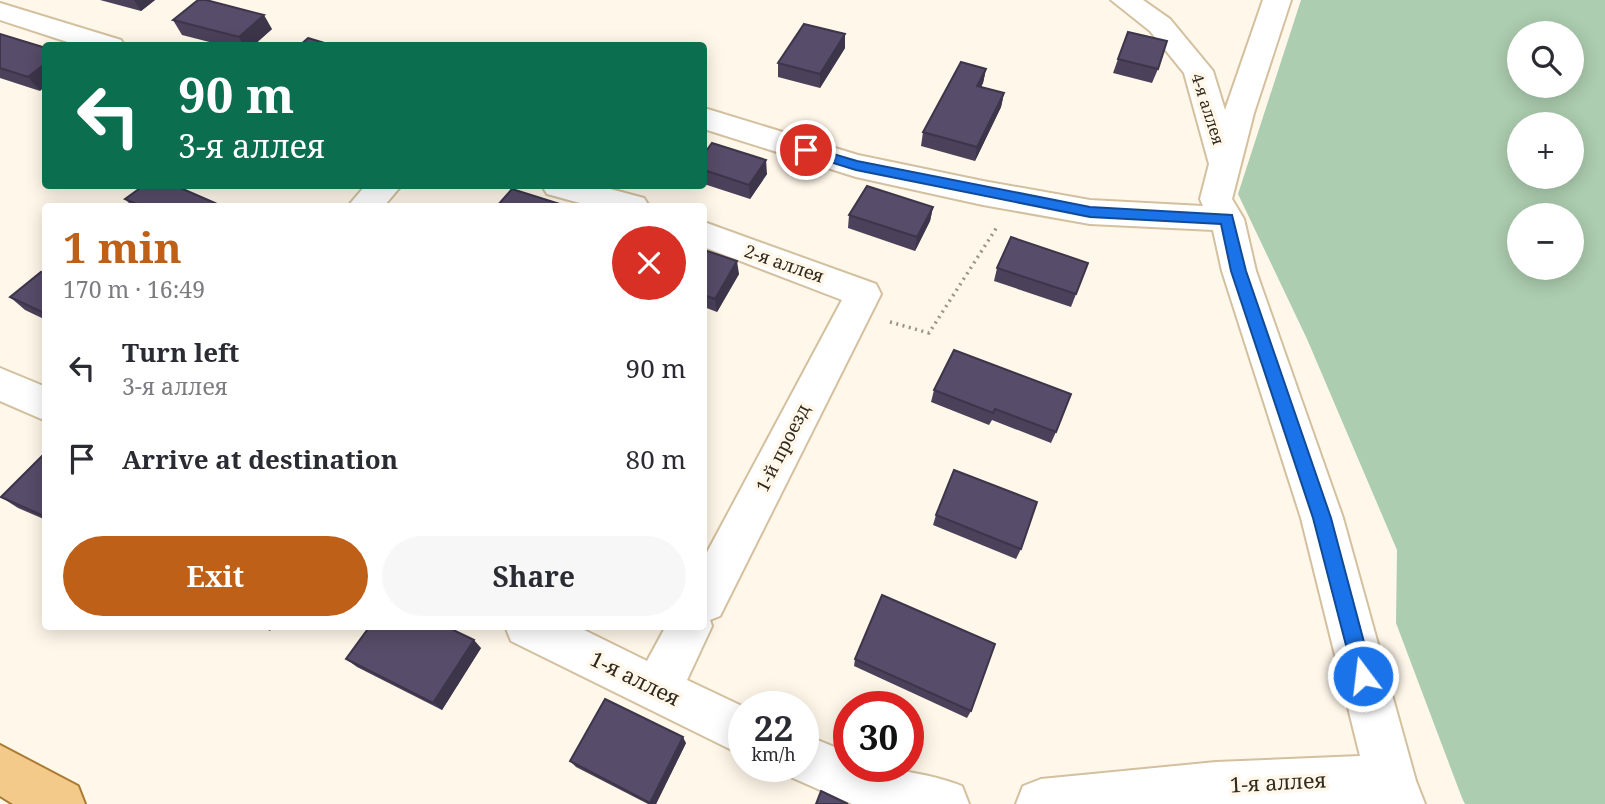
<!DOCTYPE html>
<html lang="en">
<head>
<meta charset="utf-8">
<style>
  :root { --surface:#fff; --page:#f7f7f7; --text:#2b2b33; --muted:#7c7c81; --accent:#bf6019 }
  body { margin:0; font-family:"Noto Serif",serif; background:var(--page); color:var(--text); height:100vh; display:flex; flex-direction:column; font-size:26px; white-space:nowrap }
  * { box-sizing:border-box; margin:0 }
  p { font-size:23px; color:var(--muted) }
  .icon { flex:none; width:38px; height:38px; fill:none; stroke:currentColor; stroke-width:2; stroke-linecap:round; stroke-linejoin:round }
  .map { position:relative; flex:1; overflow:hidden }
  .drawer { position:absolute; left:42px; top:203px; width:665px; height:427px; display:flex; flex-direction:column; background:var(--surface); border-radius:7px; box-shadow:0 4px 18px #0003 }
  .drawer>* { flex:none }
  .top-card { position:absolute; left:42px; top:42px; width:665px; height:147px; border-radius:7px; box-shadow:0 4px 18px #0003; background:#0b6e4f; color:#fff; overflow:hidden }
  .fabs { position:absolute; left:1507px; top:21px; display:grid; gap:14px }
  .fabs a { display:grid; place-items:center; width:77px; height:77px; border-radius:50%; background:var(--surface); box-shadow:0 4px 18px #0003; font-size:35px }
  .speed { position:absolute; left:728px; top:691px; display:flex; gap:14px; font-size:35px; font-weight:700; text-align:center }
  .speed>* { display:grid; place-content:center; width:91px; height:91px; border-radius:50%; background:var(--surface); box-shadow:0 4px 18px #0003; line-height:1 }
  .speed small { font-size:18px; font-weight:400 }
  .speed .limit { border:10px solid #d22; background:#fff; color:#111 }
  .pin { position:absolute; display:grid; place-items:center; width:60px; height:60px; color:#fff; margin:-30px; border:4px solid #fff; border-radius:50%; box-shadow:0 2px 7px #0007 }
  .me { position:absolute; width:77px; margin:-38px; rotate:345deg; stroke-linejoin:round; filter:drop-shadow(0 0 5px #0008) }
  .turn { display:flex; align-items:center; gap:24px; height:147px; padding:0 21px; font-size:32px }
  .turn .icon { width:91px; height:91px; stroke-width:2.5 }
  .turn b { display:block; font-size:49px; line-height:60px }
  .round { display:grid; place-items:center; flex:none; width:74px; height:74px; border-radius:37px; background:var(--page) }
  .headline { display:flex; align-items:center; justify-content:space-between; height:119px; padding:0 21px }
  h1 { font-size:42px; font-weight:700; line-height:52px; color:var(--accent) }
  .button { display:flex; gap:14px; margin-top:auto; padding:14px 21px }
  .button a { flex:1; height:80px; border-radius:42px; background:var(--accent); color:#fff; font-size:28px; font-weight:700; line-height:80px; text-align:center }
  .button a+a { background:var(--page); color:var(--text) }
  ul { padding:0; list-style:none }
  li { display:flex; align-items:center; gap:21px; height:91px; padding:0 21px }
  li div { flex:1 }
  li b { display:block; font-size:26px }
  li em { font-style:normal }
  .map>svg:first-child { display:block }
  .forest { fill:#accdaf; fill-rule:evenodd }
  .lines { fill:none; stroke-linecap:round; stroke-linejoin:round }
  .minor-casing { stroke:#d3c09f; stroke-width:4 }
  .major-casing { stroke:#aa7b32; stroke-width:4 }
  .path { stroke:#9b9486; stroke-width:3.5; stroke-dasharray:2 4.5; stroke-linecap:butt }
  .minor { fill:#fff; fill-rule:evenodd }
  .major { fill:#f4ca8b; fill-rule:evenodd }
  .wall { fill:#4b415a }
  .shaded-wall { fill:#3d354a }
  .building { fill:#574c69; stroke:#3d354a; stroke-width:2 }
  .route { fill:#1a73e8; stroke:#114b97; stroke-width:2 }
  .labels { text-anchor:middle; stroke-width:7; stroke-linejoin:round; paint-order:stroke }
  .far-street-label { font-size:16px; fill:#30291c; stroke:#fff7e9 }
  .street-label { font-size:18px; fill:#30291c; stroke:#fff7e9 }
  .near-street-label { font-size:21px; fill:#30291c; stroke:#fff7e9 }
</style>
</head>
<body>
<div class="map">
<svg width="1605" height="804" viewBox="0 0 1605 804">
  <rect width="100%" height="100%" fill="#fff7e9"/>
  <path class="forest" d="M1301,0H1605V804H1465L1462,798L1396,623L1397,550L1307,339L1238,194ZM1519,33H1572V86H1519ZM1519,124H1572V177H1519ZM1519,215H1572V268H1519Z"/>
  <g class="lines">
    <g class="minor-casing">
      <g id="minor">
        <path d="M1111,0H1143L1170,19L1213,71L1225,110L1263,0H1291L1254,113L1232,199L1244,219L1256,271L1343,518L1416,781L1425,804H1016L1023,786L1041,779L1216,762L1360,756L1301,518L1222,271L1213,230L1090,224L983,205L856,177L704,129V108L858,155L983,181L1090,200L1203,206L1200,199L1209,164L1184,73L1150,31Z"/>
        <path d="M0,3L121,40L125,46H80L0,20Z"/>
        <path d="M365,186H401L384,206H348Z"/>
        <path d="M542,186H599L644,198L649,206H591L547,194Z"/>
        <path d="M704,222L876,284L881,294L720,616L710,620L712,626L687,680L744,707V756L511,641L505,626H576L647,661L666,626H704V558L842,300L704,247Z"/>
        <path d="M0,368L46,387V421L0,401Z"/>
        <path d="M803,734L849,753V766C881,766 932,774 962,786L969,804H852L786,775L782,766H803Z"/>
      </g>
    </g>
    <g class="major-casing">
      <path id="major" d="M0,745L78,786L85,804H13L0,796Z"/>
    </g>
    <path class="path" d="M890,322L929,333L997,227"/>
    <use href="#minor" class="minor"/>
    <use href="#major" class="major"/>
  </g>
  <g class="wall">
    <path d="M100,0H155L141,11Z"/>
    <path d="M173,20L272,29L253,46H225L182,35Z"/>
    <path d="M0,34L40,91L0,78Z"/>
    <path d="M845,48L820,88L778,77V63Z"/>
    <path d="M1118,59L1158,69L1152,83L1113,73Z"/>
    <path d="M986,69L983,83L981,87L1004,93L1001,107L975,161L921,146L923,132Z"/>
    <path d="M704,154L767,174L750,199L704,184Z"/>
    <path d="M125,199L215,203L218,206H132Z"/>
    <path d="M933,207L930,221L915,251L848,228L849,215Z"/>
    <path d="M704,250L739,274L717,312L704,307Z"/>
    <path d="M1088,263L1071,307L994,281L997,268Z"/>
    <path d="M46,274V320L25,310L10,297Z"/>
    <path d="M954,350L1056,432L1051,443L992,420L989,425L931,402L934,390Z"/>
    <path d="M46,453V520L18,508L1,497Z"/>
    <path d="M936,515L1021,549L1016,559L933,525Z"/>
    <path d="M481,648L442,710L357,667L346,659Z"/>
    <path d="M855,659L971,711L967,718L854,666Z"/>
    <path d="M686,743L656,804H648L576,767L570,761Z"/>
  </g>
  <g class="shaded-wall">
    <path d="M134,0H155L141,11Z"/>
    <path d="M264,15L272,29L253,46H244L239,37Z"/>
    <path d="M845,34V48L820,88V74Z"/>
    <path d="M46,63V86L40,91L28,77Z"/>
    <path d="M986,69L983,83L974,100L977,86Z"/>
    <path d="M1004,93L1001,107L975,161L977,147Z"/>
    <path d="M766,160L767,174L750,199L749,185Z"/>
    <path d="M933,207L930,221L915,251L917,237Z"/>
    <path d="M737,261L739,274L717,312L715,299Z"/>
    <path d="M262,626H273L270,631Z"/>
    <path d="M474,640L481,648L442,710L433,703Z"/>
    <path d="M683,737L686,743L656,804H652L650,803Z"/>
  </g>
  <g class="building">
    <path d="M198,0H206L264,15L239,37L173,20Z"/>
    <path d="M804,24L845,34L820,74L778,63Z"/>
    <path d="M1128,32L1167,41L1158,69L1118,59Z"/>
    <path d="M0,34L46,48V63L28,77L0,68Z"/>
    <path d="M308,38L331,45L299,46Z"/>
    <path d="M961,62L986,69L977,86L1004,93L977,147L923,132Z"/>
    <path d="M712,143L766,160L749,185L704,170V154Z"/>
    <path d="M143,186H176L215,203L211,206H141L125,199Z"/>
    <path d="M867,186L933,207L917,237L849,215Z"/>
    <path d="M512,189L566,206H497Z"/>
    <path d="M1011,237L1088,263L1076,294L997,268Z"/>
    <path d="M704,250L737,261L715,299L704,295Z"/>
    <path d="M41,272L46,274V314L10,297Z"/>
    <path d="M954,350L1071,394L1056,432L995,409L993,413L934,390Z"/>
    <path d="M45,453H46V517L1,497Z"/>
    <path d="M954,470L1037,502L1021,549L936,515Z"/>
    <path d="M882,595L995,644L971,711L855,659Z"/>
    <path d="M370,626H445L474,640L433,703L346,659Z"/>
    <path d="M605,699L683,737L650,803L570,761Z"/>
    <path d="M821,791L848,804H816Z"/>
  </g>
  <path class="route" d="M806,146L857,161L1090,207L1232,215L1246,271L1331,518L1373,676L1370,683L1363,685L1357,683L1354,676L1313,518L1231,271L1221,224L1090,217L856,170L801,153L799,150Z"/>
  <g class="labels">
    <g class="far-street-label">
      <text transform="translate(1208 109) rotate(72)" y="6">4-я аллея</text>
    </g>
    <g class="street-label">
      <text transform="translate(784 264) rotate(19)" y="6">2-я аллея</text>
      <text transform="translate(783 448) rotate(-63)" y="6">1-й проезд</text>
    </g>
    <g class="near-street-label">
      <text transform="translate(635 679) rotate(26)" y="7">1-я аллея</text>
      <text transform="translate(1278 783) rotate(-3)" y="7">1-я аллея</text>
    </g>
  </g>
</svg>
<div class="fabs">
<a><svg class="icon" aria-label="search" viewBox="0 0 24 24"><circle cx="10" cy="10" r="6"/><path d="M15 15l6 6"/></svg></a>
<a>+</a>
<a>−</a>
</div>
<div class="speed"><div>22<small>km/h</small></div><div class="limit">30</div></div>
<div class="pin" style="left:806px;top:150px;background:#d93025"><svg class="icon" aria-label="arrive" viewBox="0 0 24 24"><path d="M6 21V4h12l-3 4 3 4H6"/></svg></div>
<svg class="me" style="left:1363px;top:676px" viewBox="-20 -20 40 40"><circle r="17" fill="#1a73e8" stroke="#fff" stroke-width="3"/><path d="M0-11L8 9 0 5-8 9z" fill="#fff"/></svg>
<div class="top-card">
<div class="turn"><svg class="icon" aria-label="left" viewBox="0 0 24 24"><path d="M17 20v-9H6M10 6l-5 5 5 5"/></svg><div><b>90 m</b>3-я аллея</div></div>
</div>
<section class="drawer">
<div class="headline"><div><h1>1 min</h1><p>170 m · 16:49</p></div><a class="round" style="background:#d93025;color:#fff"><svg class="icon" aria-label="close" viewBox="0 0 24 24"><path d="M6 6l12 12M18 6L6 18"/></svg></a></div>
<ul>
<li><svg class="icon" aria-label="left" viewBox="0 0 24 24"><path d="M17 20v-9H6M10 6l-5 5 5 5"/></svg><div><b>Turn left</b><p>3-я аллея</p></div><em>90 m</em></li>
<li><svg class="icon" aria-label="arrive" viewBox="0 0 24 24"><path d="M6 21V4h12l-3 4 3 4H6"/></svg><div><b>Arrive at destination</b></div><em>80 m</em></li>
</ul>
<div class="button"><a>Exit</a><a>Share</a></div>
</section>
</div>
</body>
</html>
